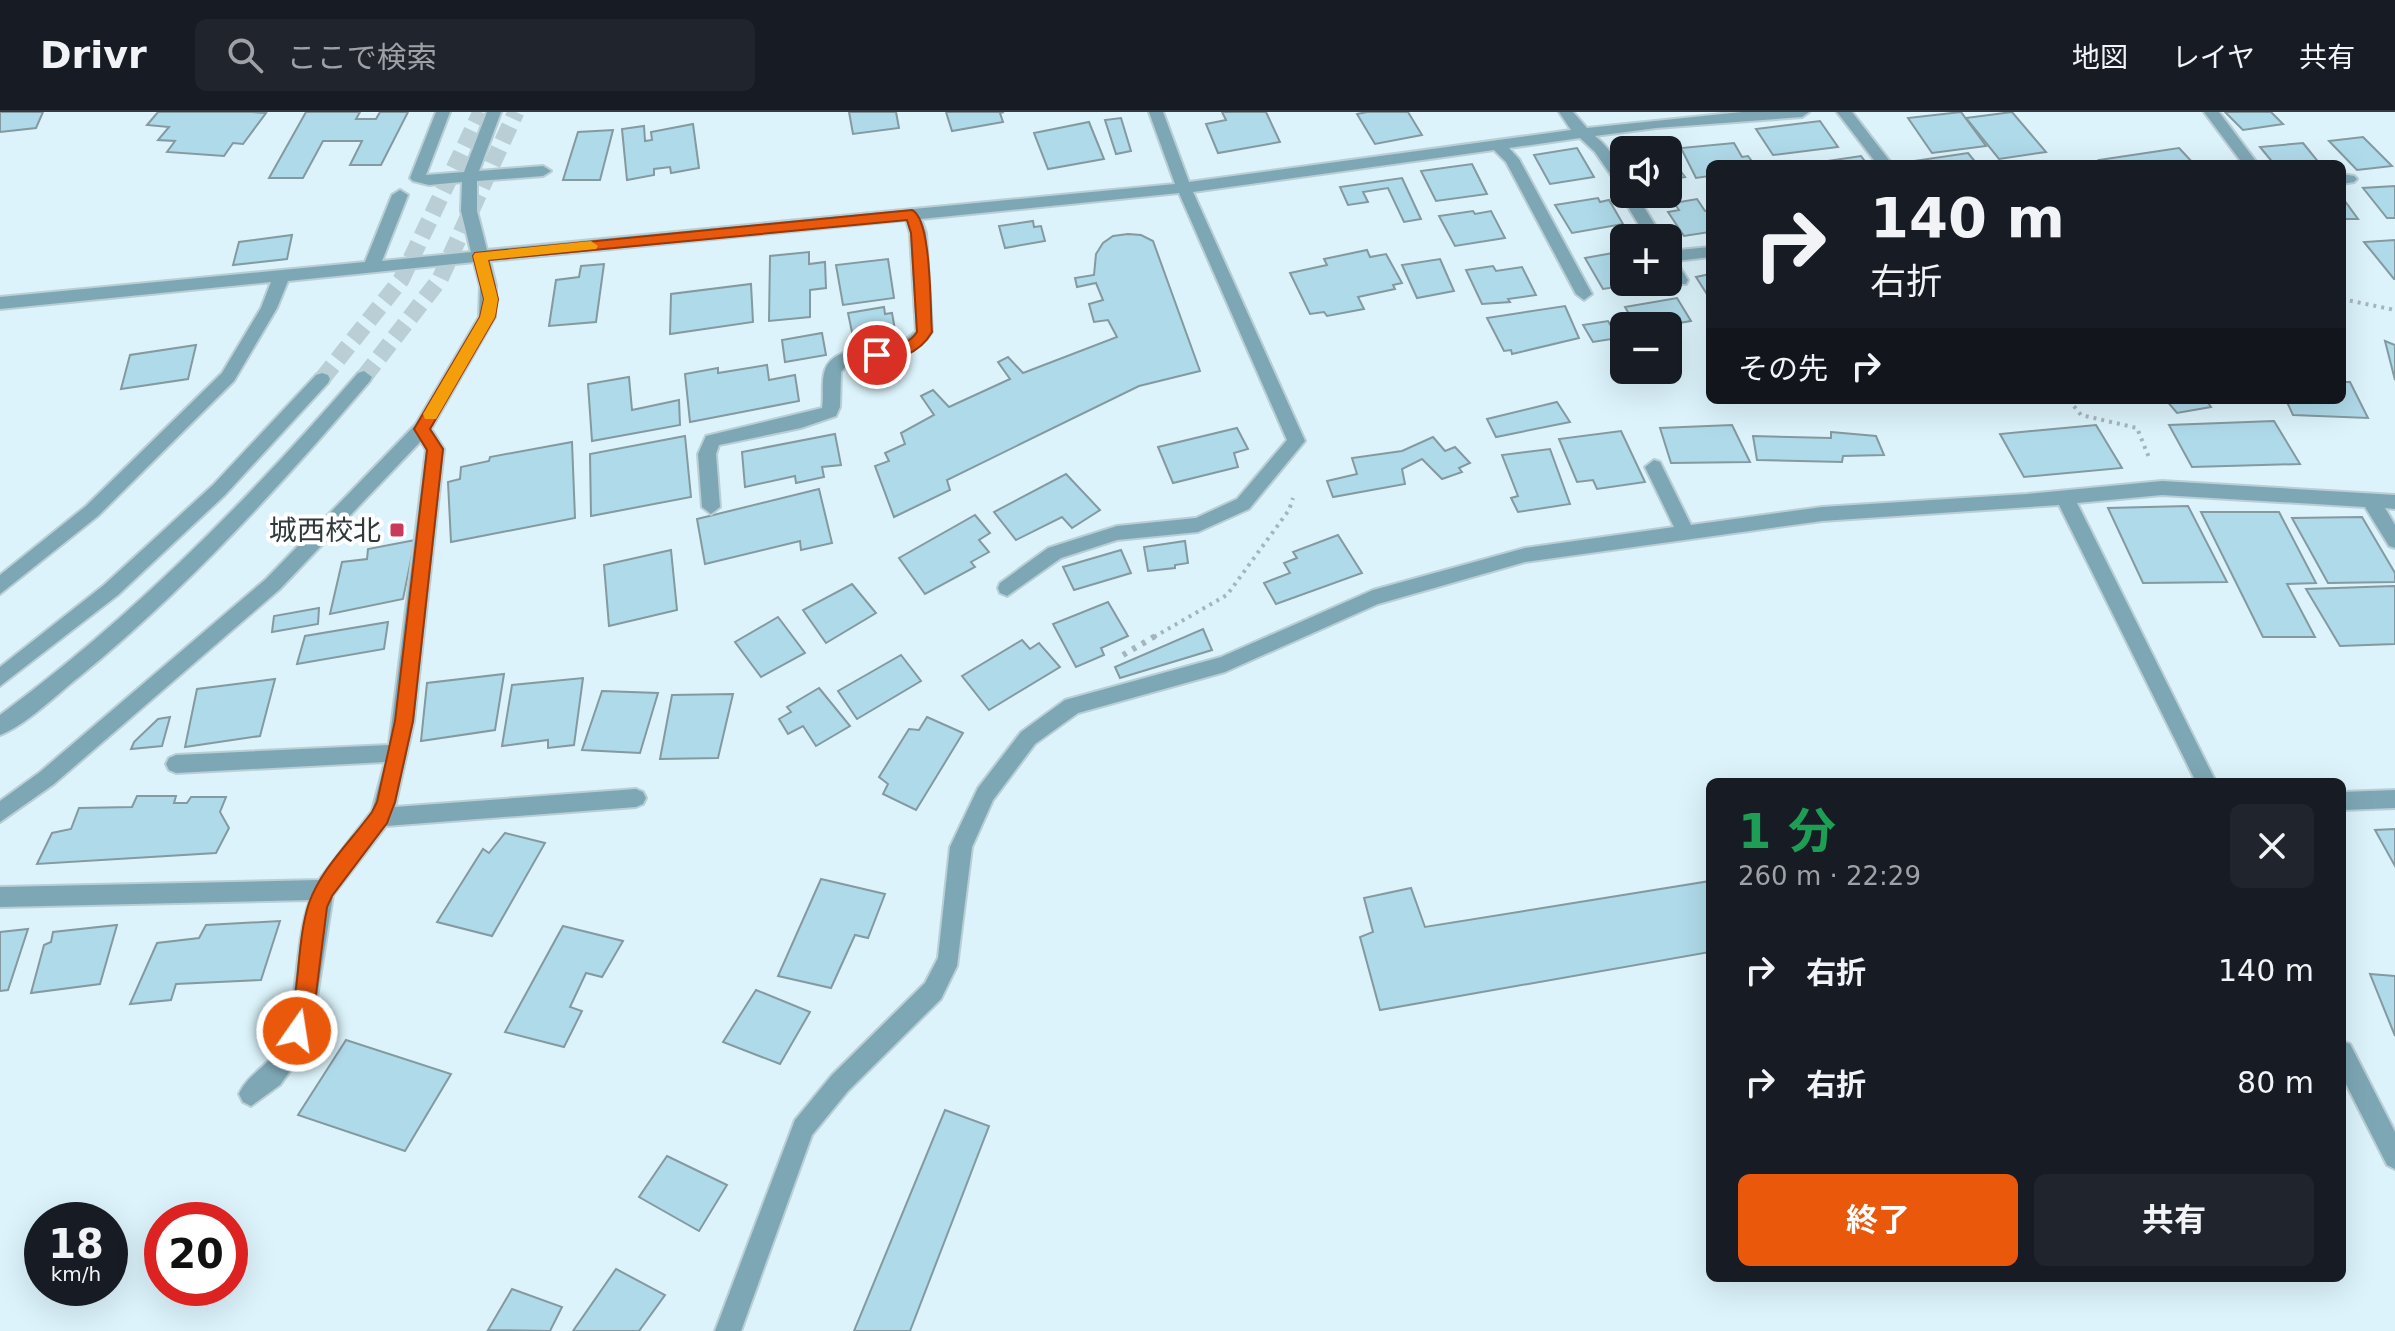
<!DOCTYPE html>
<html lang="ja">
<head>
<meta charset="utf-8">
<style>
  :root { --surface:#171b24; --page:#20242c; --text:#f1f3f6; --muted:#9ea1a6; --line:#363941; --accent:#ea580c }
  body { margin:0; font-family:"DejaVu Sans","Noto Sans JP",sans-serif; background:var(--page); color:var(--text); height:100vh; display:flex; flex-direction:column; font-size:30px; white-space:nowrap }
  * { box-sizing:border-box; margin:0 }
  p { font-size:26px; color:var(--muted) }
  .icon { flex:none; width:44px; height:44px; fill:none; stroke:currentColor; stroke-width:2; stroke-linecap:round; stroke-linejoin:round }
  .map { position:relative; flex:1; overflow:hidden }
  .details { position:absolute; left:1706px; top:666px; width:640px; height:504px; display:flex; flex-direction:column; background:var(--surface); border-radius:12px; box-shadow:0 8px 32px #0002 }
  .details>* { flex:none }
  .top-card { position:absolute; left:1706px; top:48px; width:640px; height:244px; border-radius:12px; box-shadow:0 8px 32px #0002; background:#171b24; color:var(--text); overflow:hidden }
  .buttons { position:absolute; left:1610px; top:24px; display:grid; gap:16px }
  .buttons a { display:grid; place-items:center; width:72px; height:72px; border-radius:12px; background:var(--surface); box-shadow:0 8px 32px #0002; font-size:40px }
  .speed { position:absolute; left:24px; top:1090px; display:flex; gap:16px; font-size:40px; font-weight:700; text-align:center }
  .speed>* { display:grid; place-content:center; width:104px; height:104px; border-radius:50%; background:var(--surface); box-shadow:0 8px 32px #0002; line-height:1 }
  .speed small { font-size:20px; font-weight:400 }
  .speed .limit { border:12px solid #d22; background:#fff; color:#111 }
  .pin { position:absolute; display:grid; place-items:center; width:68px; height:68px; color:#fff; margin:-34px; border:4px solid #fff; border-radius:50%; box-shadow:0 2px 8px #0007 }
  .me { position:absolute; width:88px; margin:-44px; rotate:13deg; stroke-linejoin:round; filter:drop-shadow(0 0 6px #0008) }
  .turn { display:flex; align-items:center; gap:28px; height:168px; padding:0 32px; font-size:36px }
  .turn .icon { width:104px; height:104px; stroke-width:2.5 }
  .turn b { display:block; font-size:56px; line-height:68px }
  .then { display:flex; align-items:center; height:76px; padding:0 32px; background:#0003; gap:16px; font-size:30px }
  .round { display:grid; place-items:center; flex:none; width:84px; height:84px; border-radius:12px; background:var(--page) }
  .summary { display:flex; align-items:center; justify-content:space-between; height:136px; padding:0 32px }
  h1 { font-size:48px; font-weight:700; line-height:60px; color:#1e9e55 }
  .primary-button { display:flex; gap:16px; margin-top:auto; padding:16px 32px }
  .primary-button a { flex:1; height:92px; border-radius:12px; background:var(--accent); color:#fff; font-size:32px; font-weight:700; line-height:92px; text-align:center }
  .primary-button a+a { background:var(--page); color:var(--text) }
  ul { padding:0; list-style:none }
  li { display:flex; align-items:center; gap:24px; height:112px; padding:0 32px }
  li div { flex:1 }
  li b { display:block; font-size:30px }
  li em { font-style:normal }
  header { display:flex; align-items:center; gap:48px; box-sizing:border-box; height:112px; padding:0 40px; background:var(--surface); border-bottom:2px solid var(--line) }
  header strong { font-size:38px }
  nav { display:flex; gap:44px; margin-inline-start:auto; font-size:28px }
  .search { width:560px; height:72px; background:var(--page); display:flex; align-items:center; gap:20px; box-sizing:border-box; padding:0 28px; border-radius:12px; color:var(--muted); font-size:30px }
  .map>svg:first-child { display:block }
  .building { fill:#afdae9; stroke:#8499a0; stroke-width:2 }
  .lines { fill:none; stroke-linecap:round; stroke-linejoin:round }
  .minor-tunnel { stroke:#baced5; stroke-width:17; stroke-dasharray:17 8; stroke-linecap:butt }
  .minor-casing { stroke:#baced5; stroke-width:4 }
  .path-far1 { stroke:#a4b6bc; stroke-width:4; stroke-dasharray:3 5; stroke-linecap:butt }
  .path { stroke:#a4b6bc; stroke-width:6; stroke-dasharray:4 7; stroke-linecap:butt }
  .minor { fill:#7ea7b5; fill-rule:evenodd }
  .route { fill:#ea580c; stroke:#983908; stroke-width:2 }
  .slow { fill:#f59e0b }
  .poi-dot { fill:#c8395d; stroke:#fff; stroke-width:3 }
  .labels { text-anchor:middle; stroke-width:8; stroke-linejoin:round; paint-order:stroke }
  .poi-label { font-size:28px; fill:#30393c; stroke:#fff; text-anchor:end }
</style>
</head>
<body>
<header>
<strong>Drivr</strong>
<div class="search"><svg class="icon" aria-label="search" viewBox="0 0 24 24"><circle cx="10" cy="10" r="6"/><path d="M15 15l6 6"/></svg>ここで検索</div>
<nav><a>地図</a><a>レイヤ</a><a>共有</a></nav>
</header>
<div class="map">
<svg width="2395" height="1219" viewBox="0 0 2395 1219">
  <rect width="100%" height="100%" fill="#dcf3fb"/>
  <g class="building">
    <path d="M0,0H43L36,16L0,20Z"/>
    <path d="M158,0H252L266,1L243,32L233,31L224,44L167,40L175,29L158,28L169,15L147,13Z"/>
    <path d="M306,0H360L356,7H376L380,0H408L381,53H350L362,29H323L303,66H269Z"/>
    <path d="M849,0H896L899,16L853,22Z"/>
    <path d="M946,0H1004L1000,1L1003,10L952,19Z"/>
    <path d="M1222,0H1266L1280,30L1218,41L1206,12L1226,8Z"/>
    <path d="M1367,0H1408L1422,23L1375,32L1357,2Z"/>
    <path d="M1961,0L1986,34L1932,41L1908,6Z"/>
    <path d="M2012,0L2046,40L1999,47L1966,6Z"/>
    <path d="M2225,0H2271L2283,12L2243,18Z"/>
    <path d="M1121,6L1131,39L1116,42L1105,8Z"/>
    <path d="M1820,9L1838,35L1773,43L1756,17Z"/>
    <path d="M1089,10L1104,47L1048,57L1034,21Z"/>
    <path d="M693,12L699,56L671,61L670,55L654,57V63L627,68L622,17L644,14L645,29L652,28L651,20Z"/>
    <path d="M613,18L600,68H563L578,20Z"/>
    <path d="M2363,25L2392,54L2357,58L2329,29Z"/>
    <path d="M1657,27L1665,38H1624L1621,34Z"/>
    <path d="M1734,31L1742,45L1748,44L1754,52H1710V64L1696,66L1681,36Z"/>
    <path d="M2303,31L2320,52H2274L2260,35Z"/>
    <path d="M1577,36L1594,65L1550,72L1534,43Z"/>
    <path d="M2179,36L2194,52H2102L2099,48Z"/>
    <path d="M1968,41L1977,52H1894Z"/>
    <path d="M1668,42L1685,65L1668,68Z"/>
    <path d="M1861,44L1867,52L1814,51Z"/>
    <path d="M1472,52L1487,82L1436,89L1421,59Z"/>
    <path d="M1402,66L1421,107L1404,110L1388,76L1363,80L1368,90L1348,93L1340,75Z"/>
    <path d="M2395,74V106H2387L2363,76Z"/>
    <path d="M2342,85L2358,107H2342Z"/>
    <path d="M1598,86L1600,90L1609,88L1623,112L1572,121L1555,93Z"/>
    <path d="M1697,87L1705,99L1710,98V120L1684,124L1668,100L1679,98L1674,91Z"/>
    <path d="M1473,99L1475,102L1491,99L1505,126L1455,134L1439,104Z"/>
    <path d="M1033,109L1034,115L1041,114L1045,129L1005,136L999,114Z"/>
    <path d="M1128,122L1141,123L1153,129L1200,259L1139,274L947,368L950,378L894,405L875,354L889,349L885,341L905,332L901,321L934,303L921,284L933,278L949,295L1010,267L998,250L1008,245L1023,261L1117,225L1108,208L1094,210L1089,192L1103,188L1096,171L1077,175L1075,166L1094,163L1096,142L1103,131L1113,124Z"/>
    <path d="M292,123L287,147L233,153L239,130Z"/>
    <path d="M2395,128V167H2394L2364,130Z"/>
    <path d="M1367,138L1370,145L1386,142L1402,171L1393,173L1395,177L1358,185L1364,197L1327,204L1324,200L1310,202L1290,161L1327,153L1324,147Z"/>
    <path d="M1624,139L1623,163L1624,170L1629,173L1603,177L1585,146Z"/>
    <path d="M809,140V152L825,150L826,176L810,178V205L769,209L770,144Z"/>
    <path d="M888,147L894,186L843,193L836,153Z"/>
    <path d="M1440,147L1454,179L1417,186L1402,153Z"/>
    <path d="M604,152L596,210L549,214L556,168L579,165L581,154Z"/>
    <path d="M1493,154L1496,159L1522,155L1536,183L1508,187L1510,190L1482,192L1466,158Z"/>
    <path d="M1710,162V187L1696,165Z"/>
    <path d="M751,172L753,210L670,222L671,182Z"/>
    <path d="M1677,186L1691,209L1662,214H1636L1625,195Z"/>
    <path d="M1565,194L1579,226L1512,242L1511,238L1504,239L1487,206Z"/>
    <path d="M884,195L885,202L892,201L895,218L853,225L848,201Z"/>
    <path d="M1608,209L1618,226L1593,230L1583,213Z"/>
    <path d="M822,221L826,243L785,250L782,228Z"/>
    <path d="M2385,229L2395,233V268Z"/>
    <path d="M196,233L188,267L121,277L130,243Z"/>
    <path d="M767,253L769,268L795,263L799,289L690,310L685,262L718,256V261Z"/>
    <path d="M629,265L632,298L679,288L680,313L592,329L588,272Z"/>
    <path d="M2342,270H2350L2368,306L2293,303L2286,288H2342Z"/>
    <path d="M2166,288H2206L2211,295L2177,301Z"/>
    <path d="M1557,290L1570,310L1496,325L1487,307Z"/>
    <path d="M2274,309L2300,352L2192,355L2169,313Z"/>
    <path d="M1732,313L1750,350L1671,351L1660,316Z"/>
    <path d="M2096,313L2122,356L2024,365L2000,322Z"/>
    <path d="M1237,316L1248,337L1234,341L1238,355L1173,371L1158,335Z"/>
    <path d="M1621,319L1645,370L1597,377L1593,368L1577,370L1559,327Z"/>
    <path d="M1831,320L1876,324L1884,343L1843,344L1842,350L1757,348L1753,324L1831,326Z"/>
    <path d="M835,322L841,353L822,355L824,365L796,371L795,364L745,375L742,340Z"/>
    <path d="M685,324L691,385L591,404L590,342Z"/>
    <path d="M1433,325L1445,339L1455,335L1470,351L1459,356L1462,360L1442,367L1422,347L1402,357L1405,372L1333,385L1327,369L1357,362L1352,346L1402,339Z"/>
    <path d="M572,330L575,406L451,430L448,370L460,367L461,355L489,349L490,345Z"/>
    <path d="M1550,337L1570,392L1518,400L1511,386L1518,384L1502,343Z"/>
    <path d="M1066,362L1100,398L1072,416L1062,405L1016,428L994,400Z"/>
    <path d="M819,377L832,431L801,438L800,429L705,452L697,407Z"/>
    <path d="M2188,394L2227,470L2143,471L2108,396Z"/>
    <path d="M2201,400H2279L2316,471L2287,472L2315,525H2263Z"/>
    <path d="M975,403L990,421L979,428L989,440L971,450L975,455L925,482L899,446Z"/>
    <path d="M2362,405L2395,461V470L2328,471L2292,406Z"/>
    <path d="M1338,423L1362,461L1276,492L1264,471L1290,461L1284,451L1297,446L1293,440Z"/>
    <path d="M415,428L403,487L330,502L342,450L367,447L368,437Z"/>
    <path d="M1185,429L1188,451L1175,453V456L1148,459L1144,435Z"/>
    <path d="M671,438L677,498L609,514L604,453Z"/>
    <path d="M1121,438L1131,461L1074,478L1063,455Z"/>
    <path d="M852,472L876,501L826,531L803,498Z"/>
    <path d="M2395,474V532L2340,534L2306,477Z"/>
    <path d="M1108,490L1128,524L1101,536L1104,543L1076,555L1053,512Z"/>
    <path d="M319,496L318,512L272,520L274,504Z"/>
    <path d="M778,505L805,541L761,565L735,530Z"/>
    <path d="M388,510L384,537L297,552L305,524Z"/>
    <path d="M1203,517L1212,538L1120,566L1115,555Z"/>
    <path d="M1022,528L1030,537L1039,531L1060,555L989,598L962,564Z"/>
    <path d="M901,543L921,569L857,607L838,579Z"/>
    <path d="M504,562L495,618L421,629L427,571Z"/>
    <path d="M583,566L574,633L548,636V628L502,634L512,573Z"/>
    <path d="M275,567L260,624L185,635L197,577Z"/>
    <path d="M819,576L850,614L816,634L803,614L788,622L779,607L791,600L787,595Z"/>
    <path d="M602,579L658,581L640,641L582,638Z"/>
    <path d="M733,582L718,646L660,647L672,583Z"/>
    <path d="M170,605L162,634L131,637L134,630L158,607Z"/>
    <path d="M927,605L963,621L916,698L883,682L888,672L879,665L909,617L919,618Z"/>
    <path d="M137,684H176L174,691H187L191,685H226L220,700L229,716L216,741L37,752L52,721L71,717L79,696L132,695Z"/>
    <path d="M2395,717V754L2375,718Z"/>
    <path d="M505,721L545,731L492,824L437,810L483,737L489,741Z"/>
    <path d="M821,767L885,782L868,826L855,823L831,876L778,864Z"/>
    <path d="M1710,769V840L1380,898L1360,825L1373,820L1364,786L1411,776L1425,815Z"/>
    <path d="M280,809L261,868L176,872L171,888L130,892L157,831L199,826L206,813Z"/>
    <path d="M117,813L100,872L31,881L44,833L51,830L53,820Z"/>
    <path d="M563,814L623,829L602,865L586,861L570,895L582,899L564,935L505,920Z"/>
    <path d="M28,817L8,878L0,879V820Z"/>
    <path d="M2370,862L2395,864V924Z"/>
    <path d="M756,878L810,900L780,952L723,930Z"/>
    <path d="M346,928L451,962L405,1039L298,1003Z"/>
    <path d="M945,998L989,1014L910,1219H854Z"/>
    <path d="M667,1044L727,1073L699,1119L639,1085Z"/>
    <path d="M616,1157L665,1183L639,1219H573Z"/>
    <path d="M512,1177L562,1195L550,1219L488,1218Z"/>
  </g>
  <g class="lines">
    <g class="minor-tunnel">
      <path d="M364,265L440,167L516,0"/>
      <path d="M322,267L401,168L481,0"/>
    </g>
    <g class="minor-casing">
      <g id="minor">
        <path d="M436,0H450L426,63L464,60L487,0H501L479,59L543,54L551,59L543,64L477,69V99L487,138L1175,72L1149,0H1163L1189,70L1571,18L1559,0H1573L1587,16L1742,0H1809L1802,5L1656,16L1595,24C1614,40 1624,58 1624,82H1636L1663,126H1647L1620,82L1622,79L1595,40L1580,26L1509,36L1519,47L1592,182L1584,188L1576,182L1506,50L1494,38L1193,80L1305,329L1249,397L1198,420L1117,428L1061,446L1007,484L1000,481L998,476L1000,471L1048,436L1117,414L1196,406L1237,387L1287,328L1179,81L921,107L926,121L932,220C911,252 878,241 847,253L841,260L840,295L836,304L801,316L719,333L716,342L720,395L711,402L702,395L698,342L706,324L822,296C824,284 821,269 825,258C837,226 893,245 916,219L910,121L906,108L490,149L496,174L495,205L431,317L444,337L414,609L395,695L636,677L643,680L646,686L643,692L636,695L386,714L333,783L315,898L298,948L280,973L251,994L243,990L239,982C248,961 273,952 282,929C300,883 294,833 310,788L0,795V775L319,768L372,699L385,650L176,661L169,658L166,652L169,646L176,643L389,633L426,338L421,329L280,477L54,672L0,710V689L40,660L266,467L416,312L479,205L480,174L474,150L288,169L277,196L234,269L98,404L0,482V463L86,394L222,261L261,196L271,170L0,197V185L365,150L392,83L400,78L408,83L382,149L471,140L461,99L462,70L429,73L413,69L410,66Z"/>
        <path d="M1837,0H1852L1892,52H1877Z"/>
        <path d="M2204,0H2219L2258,52H2243Z"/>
        <path d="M2342,62L2354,64L2357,67L2354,70L2342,72Z"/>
        <path d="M1710,135V145L1676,149L1688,168L1686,172H1674L1668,161V139Z"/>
        <path d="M364,259L372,265L370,269C280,375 186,477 79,565C57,582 25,614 0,623V603C134,504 249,387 358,261Z"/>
        <path d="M322,261L328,263L330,267L328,271L225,383L118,483L0,574V555L104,473L213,373L316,263Z"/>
        <path d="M1654,348L1660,350L1691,413L1822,395L2027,382L2162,369L2395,383V397L2385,396L2395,413V436L2389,434L2365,395L2162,383L2077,391L2216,670H2196L2059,393L1822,409L1525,450L1378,492L1225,560L1078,601L1035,632L993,688L972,735L957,854L941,887L848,979L812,1023L741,1219H715L795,1008L832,963L925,871L938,846L950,735L978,676L1021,620L1065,588L1221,545L1373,478L1525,436L1674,415L1645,355Z"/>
        <path d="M2395,678V696L2342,698V680Z"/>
        <path d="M2342,929L2350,932L2395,1020V1057L2387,1053L2342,964Z"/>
      </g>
    </g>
    <g class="path-far1">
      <path d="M2342,187L2395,198"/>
      <path d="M2069,288L2081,303L2137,316L2150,348"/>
      <path d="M1154,525L1227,483L1289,398L1293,386"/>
    </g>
    <path class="path" d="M1123,543L1157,523"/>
    <use href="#minor" class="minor"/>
  </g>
  <path class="route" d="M912,98C932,107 930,197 932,220C920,241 896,251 871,246V239C888,234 907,236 917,220L911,121L907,108L488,148L498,187L495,205L430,317L443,337L413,609L395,690L387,711L332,784L327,795L314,898L305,926L297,929L290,926L287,919C301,878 296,831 309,791C321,757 351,729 372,700L377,690L395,609L427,338L414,317L480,205L484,187L473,144L475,141Z"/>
  <path class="slow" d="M591,129L598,134L596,137L488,148L498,187L495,205L436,307H425L423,302L480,205L484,187L473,144L475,141Z"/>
  <rect class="poi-dot" x="389" y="410" width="16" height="16" rx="4"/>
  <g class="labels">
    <g class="poi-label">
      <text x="381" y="428">城西校北</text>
    </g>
  </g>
</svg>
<div class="buttons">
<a><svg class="icon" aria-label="sound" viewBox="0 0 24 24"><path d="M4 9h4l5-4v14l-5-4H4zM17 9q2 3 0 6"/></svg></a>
<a>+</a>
<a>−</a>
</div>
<div class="speed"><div>18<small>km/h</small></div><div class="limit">20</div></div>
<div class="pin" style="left:877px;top:243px;background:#d93025"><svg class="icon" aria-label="arrive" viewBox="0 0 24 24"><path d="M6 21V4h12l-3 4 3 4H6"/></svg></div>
<svg class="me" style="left:297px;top:919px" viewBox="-20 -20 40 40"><circle r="17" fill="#ea580c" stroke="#fff" stroke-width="3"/><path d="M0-11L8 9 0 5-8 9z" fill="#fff"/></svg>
<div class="top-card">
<div class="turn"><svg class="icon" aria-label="right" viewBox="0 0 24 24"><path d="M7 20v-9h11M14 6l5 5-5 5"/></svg><div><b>140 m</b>右折</div></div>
<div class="then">その先<svg class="icon" aria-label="right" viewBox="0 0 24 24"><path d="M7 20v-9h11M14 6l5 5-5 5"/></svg></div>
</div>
<section class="details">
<div class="summary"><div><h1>1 分</h1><p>260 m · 22:29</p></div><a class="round"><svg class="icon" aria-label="close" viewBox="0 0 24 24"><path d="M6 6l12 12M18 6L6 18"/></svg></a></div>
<ul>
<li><svg class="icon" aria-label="right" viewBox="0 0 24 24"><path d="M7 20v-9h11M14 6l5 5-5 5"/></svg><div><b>右折</b></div><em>140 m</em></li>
<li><svg class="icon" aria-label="right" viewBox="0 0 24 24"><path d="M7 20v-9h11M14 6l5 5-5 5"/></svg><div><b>右折</b></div><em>80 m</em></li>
</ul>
<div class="primary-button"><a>終了</a><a>共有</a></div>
</section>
</div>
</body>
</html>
